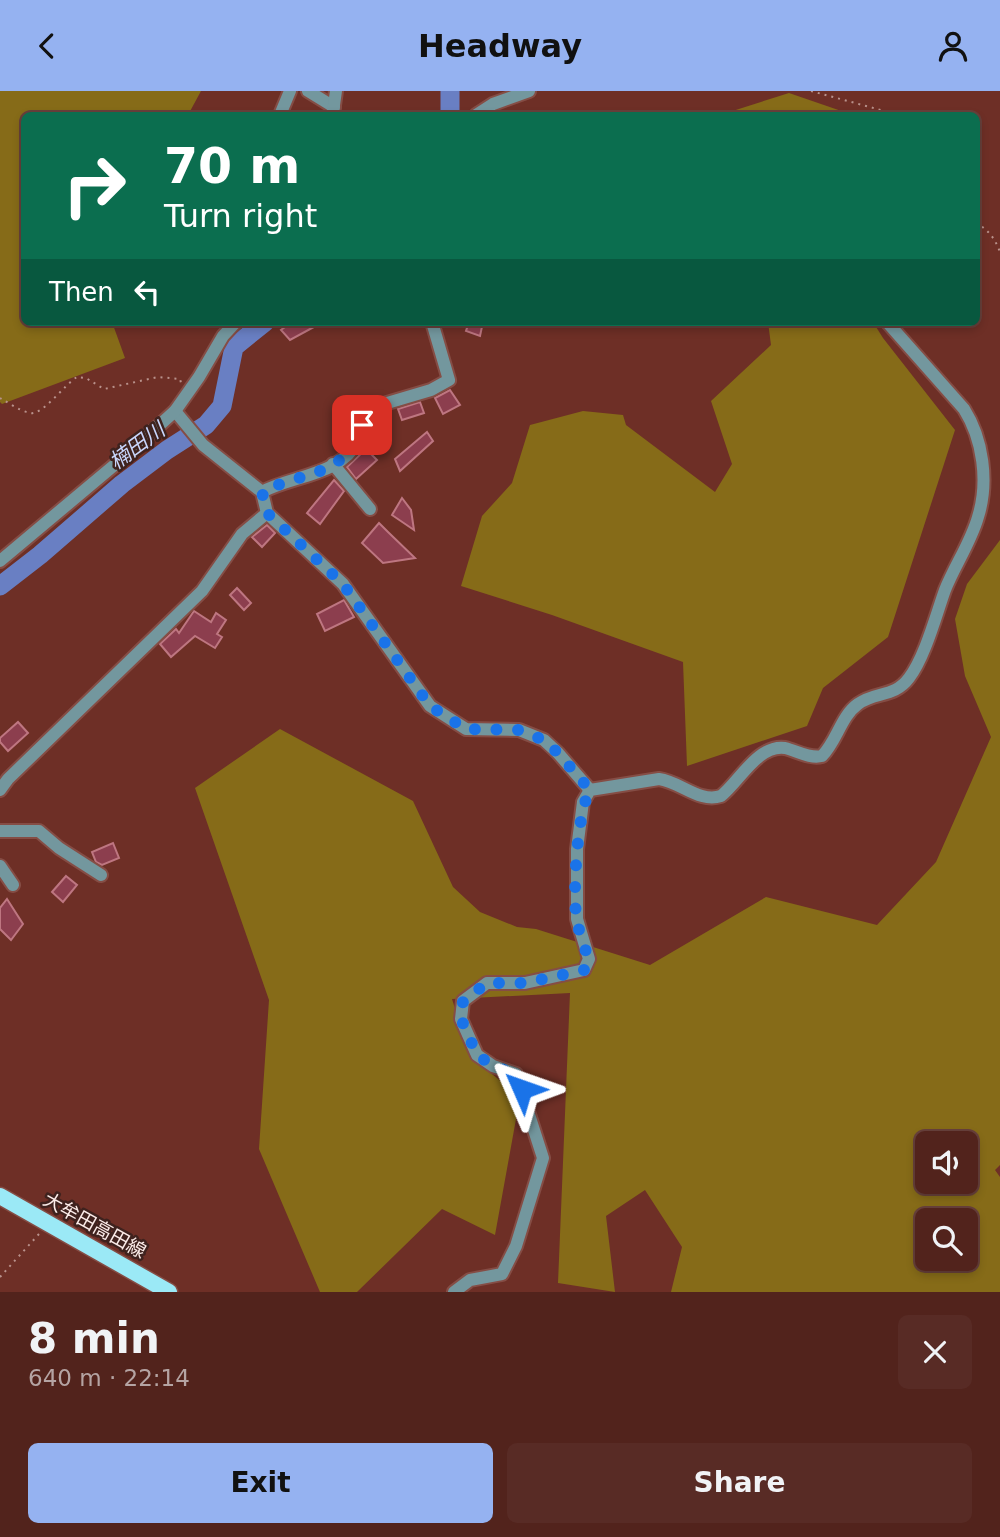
<!DOCTYPE html>
<html lang="en">
<head>
<meta charset="utf-8">
<style>
  :root { --surface:#52231c; --page:#582b25; --text:#f1f3f6; --muted:#b5a4a3; --line:#68403b; --accent:#95b2f1 }
  body { margin:0; font-family:"DejaVu Sans","Noto Sans JP",sans-serif; background:var(--page); color:var(--text); height:100vh; display:flex; flex-direction:column; font-size:26px; white-space:nowrap }
  * { box-sizing:border-box; margin:0 }
  p { font-size:23px; color:var(--muted) }
  .icon { flex:none; width:38px; height:38px; fill:none; stroke:currentColor; stroke-width:2; stroke-linecap:round; stroke-linejoin:round }
  .map { position:relative; height:1201px; overflow:hidden }
  .side { display:flex; flex-direction:column; background:var(--surface); flex:1 }
  .side>* { flex:none }
  .guide { position:absolute; left:21px; top:21px; width:959px; height:214px; border-radius:10px; box-shadow:0 4px 10px #0003,0 0 0 2px var(--line); background:#0b6e4f; color:#fff; overflow:hidden }
  .buttons { position:absolute; left:915px; top:1040px; display:grid; gap:14px }
  .buttons a { display:grid; place-items:center; width:63px; height:63px; border-radius:10px; background:var(--surface); box-shadow:0 4px 10px #0003,0 0 0 2px var(--line); font-size:35px }
  .pin { position:absolute; display:grid; place-items:center; width:60px; height:60px; color:#fff; margin:-30px; border-radius:14px; box-shadow:0 4px 10px #0006 }
  .me { position:absolute; width:77px; margin:-38px; rotate:313deg; stroke-linejoin:round; filter:drop-shadow(0 0 5px #0008) }
  .turn { display:flex; align-items:center; gap:24px; height:147px; padding:0 28px; font-size:32px }
  .turn .icon { width:91px; height:91px; stroke-width:2.5 }
  .turn b { display:block; font-size:49px; line-height:60px }
  .then { display:flex; align-items:center; height:66px; padding:0 28px; background:#0003; gap:14px; font-size:26px }
  .round { display:grid; place-items:center; flex:none; width:74px; height:74px; border-radius:10px; background:var(--page) }
  .summary { display:flex; align-items:center; justify-content:space-between; height:119px; padding:0 28px }
  h1 { font-size:42px; font-weight:700; line-height:52px }
  .cta { display:flex; gap:14px; margin-top:auto; padding:14px 28px }
  .cta a { flex:1; height:80px; border-radius:10px; background:var(--accent); color:#111; font-size:28px; font-weight:700; line-height:80px; text-align:center }
  .cta a+a { background:var(--page); color:var(--text) }
  header { display:flex; justify-content:space-between; align-items:center; height:91px; padding:0 28px; background:var(--accent); color:#111; font-size:32px; font-weight:700 }
  .map>svg:first-child { display:block }
  .green { fill:#866b18; fill-rule:evenodd }
  .lines { fill:none; stroke-linecap:round; stroke-linejoin:round }
  .river { stroke:#697fc3; stroke-width:19 }
  .building { fill:#8c3e4e; stroke:#be7681; stroke-width:2 }
  .minor-casing { stroke:#854d45; stroke-width:16 }
  .major-casing { stroke:#854d45; stroke-width:19 }
  .path { stroke:#b9928c; stroke-width:2; stroke-dasharray:2 5; stroke-linecap:butt }
  .minor { stroke:#73979e; stroke-width:12 }
  .major { stroke:#9be9f6; stroke-width:16 }
  .route { stroke:#1a73e8; stroke-width:12; stroke-dasharray:0 21.6 }
  .labels { text-anchor:middle; stroke-width:5; stroke-linejoin:round; paint-order:stroke }
  .street-label { font-size:19px; fill:#fcece9; stroke:#3f221e }
  .water-label { font-size:21px; font-style:italic; fill:#c9d6fc; stroke:#3f221e }
</style>
</head>
<body>
<header><svg class="icon" aria-label="back" viewBox="0 0 24 24"><path d="M15 5l-7 7 7 7"/></svg>Headway<svg class="icon" aria-label="person" viewBox="0 0 24 24"><circle cx="12" cy="8" r="4"/><path d="M4 21q1-7 8-7t8 7"/></svg></header>
<div class="map">
<svg width="1000" height="1201" viewBox="0 0 1000 1201">
  <rect width="100%" height="100%" fill="#6e2f26"/>
  <g class="green">
    <path d="M0,0H201L188,24H24V231H112L125,267L2,313L0,311Z"/>
    <path d="M789,2L853,24H720Z"/>
    <path d="M768,231H873L883,247L955,339L888,546L823,597L807,635L687,675L683,571L552,524L461,495L482,425L512,392L530,334L583,320L623,324L626,334L715,401L732,373L711,310L771,254Z"/>
    <path d="M1000,449V1074L995,1079L1000,1086V1201H671L682,1156L645,1099L606,1125L615,1201L558,1192L570,902L452,908L470,965L520,1006L495,1144L442,1118L357,1201H320L259,1058L269,909L195,697L280,638L413,710L453,796L480,821L517,836L536,838L650,874L766,806L877,834L936,771L991,646L965,585L955,528L967,493ZM928,1052H966V1090H928ZM928,1129H966V1167H928Z"/>
  </g>
  <g class="lines">
    <g class="river">
      <path d="M450,24V0"/>
      <path d="M0,495L40,464L122,393L167,359L206,334L222,315L234,256L265,231"/>
    </g>
  </g>
  <g class="building">
    <path d="M292,231H323L290,249L281,239Z"/>
    <path d="M469,231H483L480,245L466,240Z"/>
    <path d="M450,299L460,314L443,323L435,307Z"/>
    <path d="M420,311L424,322L402,329L398,318Z"/>
    <path d="M378,328L387,341L376,351L371,342L373,331Z"/>
    <path d="M427,341L433,350L400,380L395,368Z"/>
    <path d="M366,358L377,369L356,388L347,376Z"/>
    <path d="M334,389L344,400L320,433L307,422Z"/>
    <path d="M402,407L411,419L414,439L392,424Z"/>
    <path d="M379,432L388,441L415,467L383,472L362,452Z"/>
    <path d="M267,434L275,442L262,456L252,446Z"/>
    <path d="M237,497L251,512L244,519L230,504Z"/>
    <path d="M344,509L354,526L325,540L317,523Z"/>
    <path d="M194,520L211,531L216,522L226,529L217,543L222,546L215,557L195,545L171,566L160,553L176,538L179,542Z"/>
    <path d="M18,631L28,642L8,660L0,651V647Z"/>
    <path d="M113,752L119,767L102,774L96,771L92,761Z"/>
    <path d="M66,785L77,794L63,811L52,801Z"/>
    <path d="M7,808L23,833L11,849L0,838V817Z"/>
  </g>
  <g class="lines">
    <g class="minor-casing">
      <g id="minor">
        <path d="M308,0L334,16"/>
        <path d="M333,21L336,0"/>
        <path d="M280,24L290,0"/>
        <path d="M476,24L493,13L529,0"/>
        <path d="M175,320L203,354L262,401L267,422L343,493L430,615L466,638L519,639L544,649L558,662L590,699"/>
        <path d="M333,373L370,418"/>
        <path d="M262,401C293,384 340,385 358,350C363,341 364,328 367,318L431,299L449,289L432,231"/>
        <path d="M0,470L130,361L175,320L199,286L223,245L236,231"/>
        <path d="M0,699L8,688L202,500L242,443L267,422"/>
        <path d="M0,740H39L59,757L101,784"/>
        <path d="M0,775L13,794"/>
        <path d="M454,1201L470,1189L502,1183L516,1155L543,1067L516,983L493,975L477,964L461,928L463,910L487,892H525L584,879L589,868L577,828V758L583,711L590,699L659,688C681,691 699,712 721,705C739,691 758,653 785,657C797,660 810,668 822,665C837,650 841,625 858,613C876,600 894,607 909,587C925,566 936,524 945,499C955,474 971,451 978,426C989,391 983,348 964,318L887,231"/>
      </g>
    </g>
    <g class="major-casing">
      <path id="major" d="M0,1105L169,1201"/>
    </g>
    <g class="path">
      <path d="M811,0L899,24"/>
      <path d="M976,132C989,139 995,148 1000,161"/>
      <path d="M0,307C9,312 20,320 30,322C42,325 65,293 77,286L86,287L104,298L158,286L180,288L181,292"/>
      <path d="M0,1186L39,1143"/>
    </g>
    <use href="#minor" class="minor"/>
    <use href="#major" class="major"/>
  </g>
  <g class="lines">
    <path class="route" d="M362,334C347,387 301,380 262,401L267,422L343,493L430,615L466,638L519,639L544,649L558,662L590,699C577,721 572,805 577,831C580,843 584,856 589,868L584,879L525,892H487L463,910L461,928L477,964L493,975L516,983L522,998"/>
  </g>
  <g class="labels">
    <g class="street-label">
      <text transform="translate(95 1134) rotate(29)" y="7">大牟田高田線</text>
    </g>
    <g class="water-label">
      <text transform="translate(137 355) rotate(-36)" y="7">楠田川</text>
    </g>
  </g>
</svg>
<div class="buttons">
<a><svg class="icon" aria-label="sound" viewBox="0 0 24 24"><path d="M4 9h4l5-4v14l-5-4H4zM17 9q2 3 0 6"/></svg></a>
<a><svg class="icon" aria-label="search" viewBox="0 0 24 24"><circle cx="10" cy="10" r="6"/><path d="M15 15l6 6"/></svg></a>
</div>
<div class="pin" style="left:362px;top:334px;background:#d93025"><svg class="icon" aria-label="arrive" viewBox="0 0 24 24"><path d="M6 21V4h12l-3 4 3 4H6"/></svg></div>
<svg class="me" style="left:522px;top:998px" viewBox="-20 -20 40 40"><path d="M0-17L14 15 0 8-14 15z" fill="#1a73e8" stroke="#fff" stroke-width="4"/></svg>
<div class="guide">
<div class="turn"><svg class="icon" aria-label="right" viewBox="0 0 24 24"><path d="M7 20v-9h11M14 6l5 5-5 5"/></svg><div><b>70 m</b>Turn right</div></div>
<div class="then">Then<svg class="icon" aria-label="left" viewBox="0 0 24 24"><path d="M17 20v-9H6M10 6l-5 5 5 5"/></svg></div>
</div>
</div>
<section class="side">
<div class="summary"><div><h1>8 min</h1><p>640 m · 22:14</p></div><a class="round"><svg class="icon" aria-label="close" viewBox="0 0 24 24"><path d="M6 6l12 12M18 6L6 18"/></svg></a></div>
<div class="cta"><a>Exit</a><a>Share</a></div>
</section>
</body>
</html>
